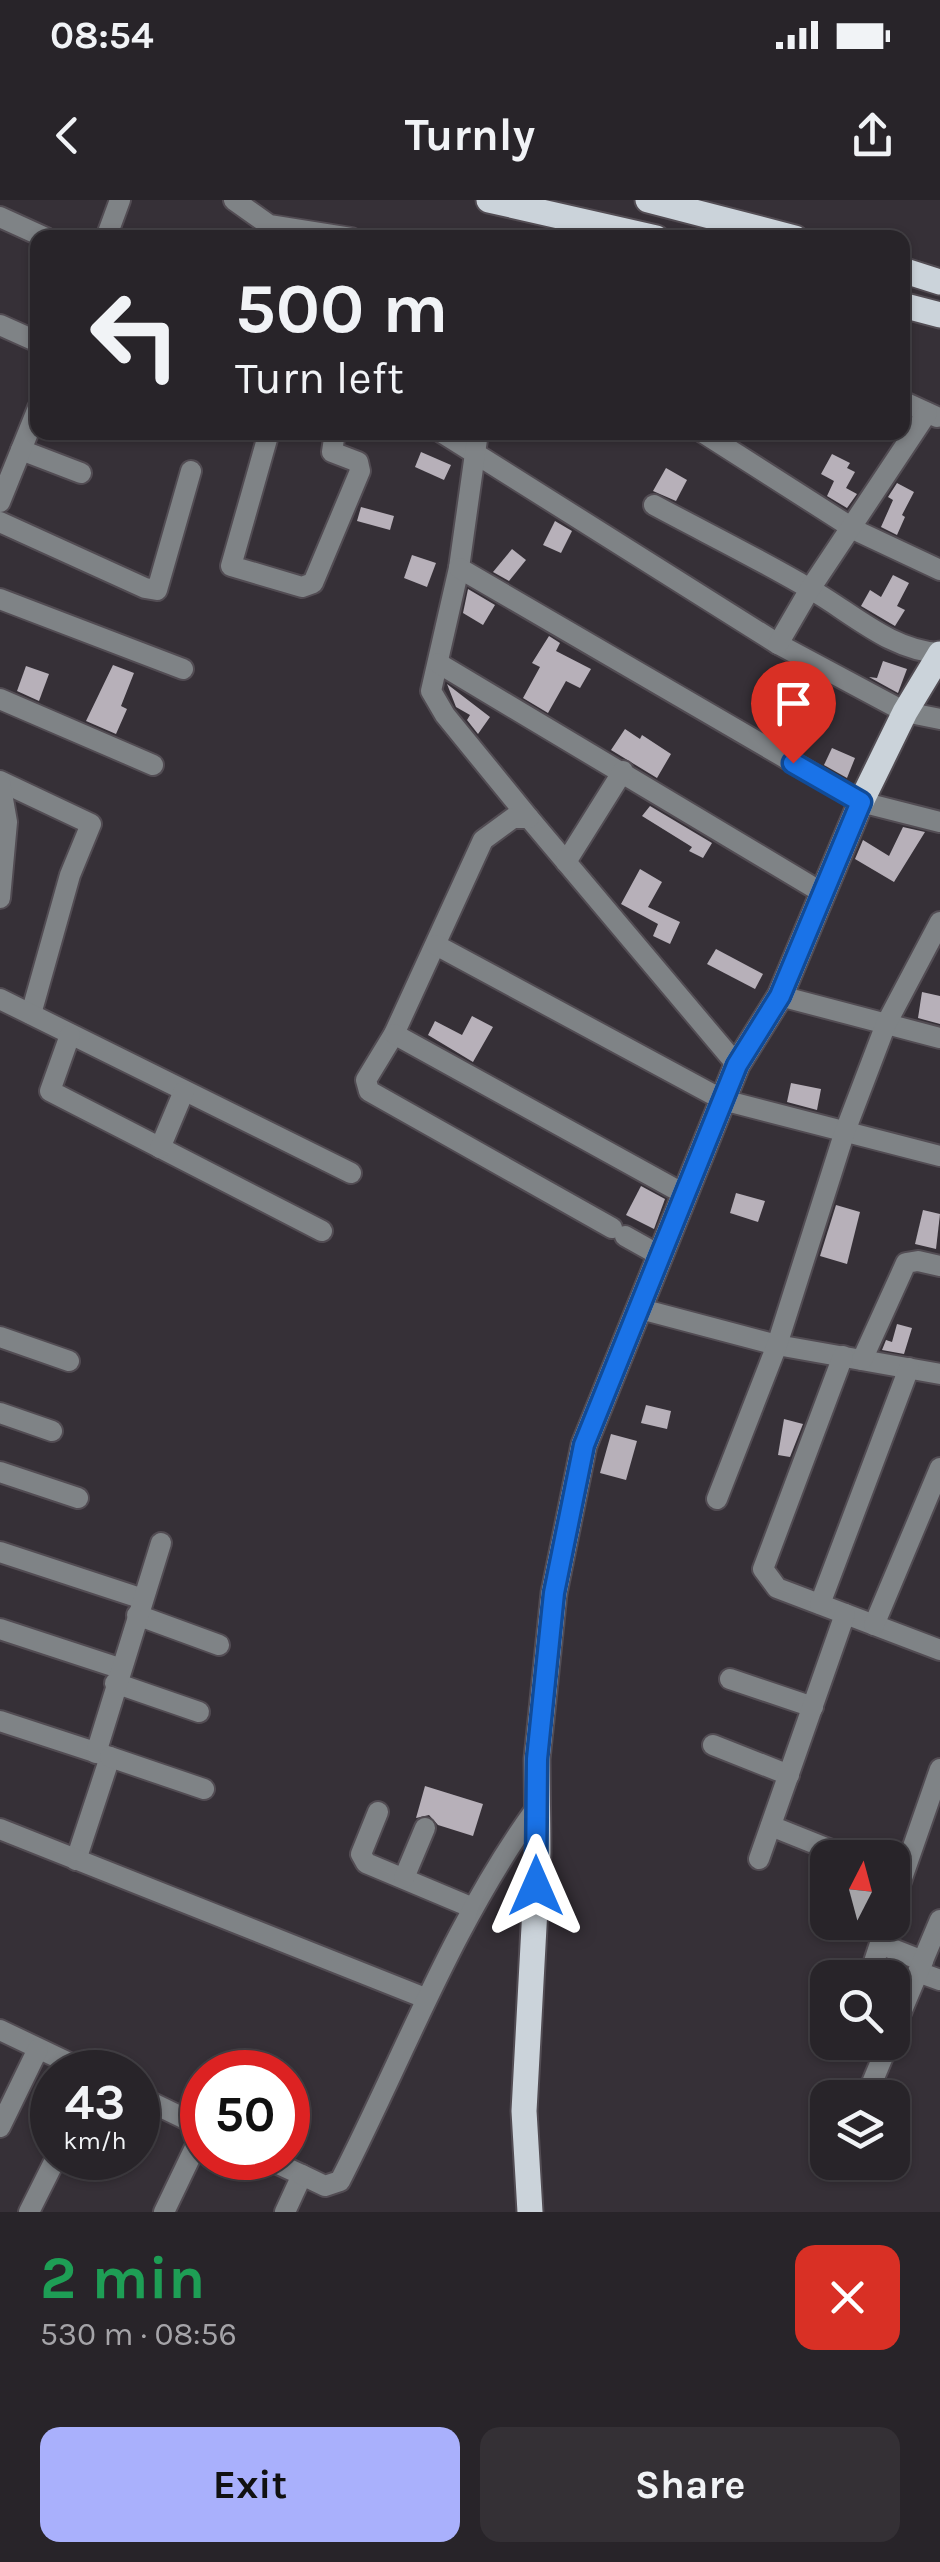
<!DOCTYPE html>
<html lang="en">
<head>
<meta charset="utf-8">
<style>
  :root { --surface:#282429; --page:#343035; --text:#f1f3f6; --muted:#a5a4a8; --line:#444146; --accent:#a9b0fc }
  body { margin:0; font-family:Karla,sans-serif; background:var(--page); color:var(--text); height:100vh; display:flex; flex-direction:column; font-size:38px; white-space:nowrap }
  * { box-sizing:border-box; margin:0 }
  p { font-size:32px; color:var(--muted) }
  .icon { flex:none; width:55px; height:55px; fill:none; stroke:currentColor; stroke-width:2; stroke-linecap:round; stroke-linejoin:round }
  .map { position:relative; height:2012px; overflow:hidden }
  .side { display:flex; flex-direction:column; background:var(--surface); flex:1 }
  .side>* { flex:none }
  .top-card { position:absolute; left:30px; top:30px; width:880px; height:210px; border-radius:20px; box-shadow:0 2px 8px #0004,0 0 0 2px var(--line); background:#282429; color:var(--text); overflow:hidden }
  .needle { width:65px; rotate:6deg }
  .controls { position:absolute; left:810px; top:1640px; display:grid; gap:20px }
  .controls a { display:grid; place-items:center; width:100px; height:100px; border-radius:20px; background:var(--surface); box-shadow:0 2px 8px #0004,0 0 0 2px var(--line); font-size:50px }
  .speed { position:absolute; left:30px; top:1850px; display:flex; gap:20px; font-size:50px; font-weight:700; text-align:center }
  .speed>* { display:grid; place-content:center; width:130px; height:130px; border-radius:50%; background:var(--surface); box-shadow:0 2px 8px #0004,0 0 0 2px var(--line); line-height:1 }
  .speed small { font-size:25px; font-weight:400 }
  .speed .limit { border:15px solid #d22; background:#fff; color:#111 }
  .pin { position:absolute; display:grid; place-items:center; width:85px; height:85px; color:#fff; margin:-102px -42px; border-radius:50% 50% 50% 0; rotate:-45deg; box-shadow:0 0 10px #0007 }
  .pin .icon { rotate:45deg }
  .me { position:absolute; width:110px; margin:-55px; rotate:0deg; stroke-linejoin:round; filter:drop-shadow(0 0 8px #0008) }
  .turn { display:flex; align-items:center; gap:35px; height:210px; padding:0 40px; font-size:45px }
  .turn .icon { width:130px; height:130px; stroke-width:2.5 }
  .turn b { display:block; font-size:70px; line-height:85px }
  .round { display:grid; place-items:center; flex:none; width:105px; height:105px; border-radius:20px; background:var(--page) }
  .overview { display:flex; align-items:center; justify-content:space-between; height:170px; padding:0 40px }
  h1 { font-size:60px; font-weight:700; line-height:75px; color:#1e9e55 }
  .action { display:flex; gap:20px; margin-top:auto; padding:20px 40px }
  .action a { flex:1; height:115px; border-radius:20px; background:var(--accent); color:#111; font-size:40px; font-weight:700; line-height:115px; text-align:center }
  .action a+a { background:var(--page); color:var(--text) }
  .status { display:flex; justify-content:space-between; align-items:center; height:70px; padding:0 50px; background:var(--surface); direction:ltr }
  .status svg { height:28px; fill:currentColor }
  header { display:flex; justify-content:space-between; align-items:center; height:130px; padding:0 40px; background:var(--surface); font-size:45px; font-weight:700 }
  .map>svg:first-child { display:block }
  .building { fill:#b7b0b9 }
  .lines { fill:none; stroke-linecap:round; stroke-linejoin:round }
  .minor-casing { stroke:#524c53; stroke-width:24 }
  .major-casing { stroke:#524c53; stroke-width:29 }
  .minor { stroke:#7f8386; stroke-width:20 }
  .major { stroke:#cbd3da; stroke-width:25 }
  .route-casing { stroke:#114b97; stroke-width:25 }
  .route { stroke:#1a73e8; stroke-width:18 }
</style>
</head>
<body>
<div class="status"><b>08:54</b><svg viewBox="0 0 49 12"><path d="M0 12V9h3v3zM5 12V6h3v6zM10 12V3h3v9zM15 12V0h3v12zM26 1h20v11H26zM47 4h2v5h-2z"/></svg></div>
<header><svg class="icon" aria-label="back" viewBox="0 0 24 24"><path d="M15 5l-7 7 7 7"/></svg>Turnly<svg class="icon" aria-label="share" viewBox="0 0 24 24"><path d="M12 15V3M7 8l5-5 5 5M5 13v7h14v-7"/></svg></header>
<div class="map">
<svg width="940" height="2012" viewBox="0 0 940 2012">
  <rect width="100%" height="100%" fill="#363037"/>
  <g class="building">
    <path d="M421,252L451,265L444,280L415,267Z"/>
    <path d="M832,254L850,263L847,268L855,272L846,288L857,294L847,308L827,296L834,281L821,274Z"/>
    <path d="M666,268L687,280L676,301L653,291Z"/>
    <path d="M897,283L914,292L902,315L905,317L897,335L881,327L893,300L888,297Z"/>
    <path d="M361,307L394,316L390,330L357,321Z"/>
    <path d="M555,321L572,331L561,353L543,345Z"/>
    <path d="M512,349L526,360L509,381L493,372Z"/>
    <path d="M412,355L436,363L427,387L404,378Z"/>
    <path d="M893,375L909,383L897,406L905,410L895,426L861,406L870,390L881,397Z"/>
    <path d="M468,389L495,405L483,425L463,413Z"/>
    <path d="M549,436L560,443L556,451L591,469L580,488L566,481L548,513L523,498L540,467L532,463Z"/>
    <path d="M883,461L907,469L898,493L869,477L877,478Z"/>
    <path d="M113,465L134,473L121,506L127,509L116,534L86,521Z"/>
    <path d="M26,466L49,474L39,501L17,491Z"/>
    <path d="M447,484L490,517L478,534L467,520L470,515L456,507Z"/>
    <path d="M625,529L640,539L642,535L671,554L657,578L611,550Z"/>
    <path d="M832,548L855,558L847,578L824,565Z"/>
    <path d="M650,606L712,643L703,658L689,651L692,647L642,616Z"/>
    <path d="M903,627L925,632L894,682L855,659L863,640L889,656Z"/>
    <path d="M640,669L662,682L648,707L680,722L670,744L653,736L658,724L621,704Z"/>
    <path d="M716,749L763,774L755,789L707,764Z"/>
    <path d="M922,792L940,796V824L918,818Z"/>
    <path d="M472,816L493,827L473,862L428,835L435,821L462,835Z"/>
    <path d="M791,883L821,889L817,910L787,902Z"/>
    <path d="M641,986L665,999L654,1029L626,1015Z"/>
    <path d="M736,993L765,1001L758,1022L730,1013Z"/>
    <path d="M836,1005L860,1012L847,1064L820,1056Z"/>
    <path d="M923,1010L940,1014L936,1049L915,1044Z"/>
    <path d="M897,1124L912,1128L904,1154L882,1150L886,1140L892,1142Z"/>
    <path d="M646,1205L671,1211L667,1229L641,1223Z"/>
    <path d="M784,1219L803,1224L790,1257L778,1255Z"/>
    <path d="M611,1234L637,1241L626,1280L600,1273Z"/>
    <path d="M425,1586L483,1604L473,1636L438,1625L429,1615L416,1618Z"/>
  </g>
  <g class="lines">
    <g class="minor-casing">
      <g id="minor">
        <path d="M234,0L269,25L351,38"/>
        <path d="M0,17L46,38"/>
        <path d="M106,38L120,0"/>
        <path d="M0,125L38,142"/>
        <path d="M902,201L937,217"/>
        <path d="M269,232L231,366L302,387L313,383L360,271L358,262L332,252L335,232"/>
        <path d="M441,232L778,444L905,512L940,519"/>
        <path d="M478,232L459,368L431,491L445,515L529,618L737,865"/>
        <path d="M702,232L857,331L940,370"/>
        <path d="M21,250L81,273"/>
        <path d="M0,302L38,208"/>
        <path d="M654,305C706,333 759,359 810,389C851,412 891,451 940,453"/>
        <path d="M0,322L145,388L157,390L191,271"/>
        <path d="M459,368L861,602L940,622"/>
        <path d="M0,399L183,469"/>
        <path d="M778,444L810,389L927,213"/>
        <path d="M438,463L821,692"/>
        <path d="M0,499L153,565"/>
        <path d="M0,581L91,624L70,675L31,814"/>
        <path d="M0,582L7,622L0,698"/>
        <path d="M529,618H513L483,640L394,834L366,880L369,891L612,1028"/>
        <path d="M566,662L623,571"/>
        <path d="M436,745L723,900L940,956"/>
        <path d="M780,796L940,838"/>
        <path d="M0,799L351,973"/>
        <path d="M394,834L684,994"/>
        <path d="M70,835L50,891L322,1031"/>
        <path d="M160,948L184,891"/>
        <path d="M625,1036L659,1055"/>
        <path d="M637,1108L777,1145L940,1174"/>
        <path d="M0,1137L69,1161"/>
        <path d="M843,1156L763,1369L777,1388L940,1450"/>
        <path d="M862,1160L906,1063L918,1061L940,1066"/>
        <path d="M0,1213L52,1231"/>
        <path d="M0,1272L78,1298"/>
        <path d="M717,1299L777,1145L844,934L886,824L940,722"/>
        <path d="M0,1352L143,1399"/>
        <path d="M820,1404L909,1168"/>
        <path d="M137,1415L219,1445"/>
        <path d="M874,1425L940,1268"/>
        <path d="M0,1429L119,1468"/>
        <path d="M730,1479L813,1507"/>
        <path d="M115,1483L199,1512"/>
        <path d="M0,1521L110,1557L76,1660"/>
        <path d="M713,1545L789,1575"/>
        <path d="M96,1553L161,1343"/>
        <path d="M110,1557L204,1589"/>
        <path d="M378,1612L361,1654L366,1663L473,1708"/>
        <path d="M771,1626L851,1658"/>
        <path d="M0,1629L425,1798"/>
        <path d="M759,1659L845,1414"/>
        <path d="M404,1678L425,1628"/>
        <path d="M892,1707L940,1569"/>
        <path d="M880,1744L923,1761"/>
        <path d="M873,1765L887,1722"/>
        <path d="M918,1772L940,1780"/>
        <path d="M0,1830L88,1872"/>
        <path d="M892,1834L940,1720"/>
        <path d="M869,1890L889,1842"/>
        <path d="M138,1896L202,1927"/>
        <path d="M0,1927L38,1849"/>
        <path d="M265,1958L302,1975L285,2012"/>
        <path d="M302,1975L325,1986L340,1981C404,1856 452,1725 535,1610"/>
        <path d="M29,2012L56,1958"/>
        <path d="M164,2012L202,1933"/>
      </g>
    </g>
    <g class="major-casing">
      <g id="major">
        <path d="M489,0L656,38"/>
        <path d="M648,0L795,38"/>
        <path d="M902,70L940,82"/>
        <path d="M902,105L940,115"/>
        <path d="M530,2012L524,1911L538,1653L537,1559L554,1393L584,1245L737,865L780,796L861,602L905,512L940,454"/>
      </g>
    </g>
    <use href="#minor" class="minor"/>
    <use href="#major" class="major"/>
  </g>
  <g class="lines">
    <g class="route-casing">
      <path id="route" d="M536,1686L537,1559L554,1393L584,1245L737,865L780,796L861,602L793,563"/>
    </g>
    <use href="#route" class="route"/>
  </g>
</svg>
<div class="controls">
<a><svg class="needle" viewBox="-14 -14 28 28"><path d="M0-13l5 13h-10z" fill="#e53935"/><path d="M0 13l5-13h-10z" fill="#a5a4a8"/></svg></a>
<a><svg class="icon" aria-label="search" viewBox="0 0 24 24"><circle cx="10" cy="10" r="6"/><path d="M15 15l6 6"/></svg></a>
<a><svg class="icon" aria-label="layers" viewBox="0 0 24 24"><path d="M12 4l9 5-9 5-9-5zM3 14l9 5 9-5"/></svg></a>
</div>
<div class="speed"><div>43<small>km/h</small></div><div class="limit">50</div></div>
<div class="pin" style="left:793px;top:563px;background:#d93025"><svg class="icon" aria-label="arrive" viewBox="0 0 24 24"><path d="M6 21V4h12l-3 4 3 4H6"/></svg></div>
<svg class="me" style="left:536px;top:1686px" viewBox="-20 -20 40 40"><path d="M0-17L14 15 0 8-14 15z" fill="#1a73e8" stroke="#fff" stroke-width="4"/></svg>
<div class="top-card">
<div class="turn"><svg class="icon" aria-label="left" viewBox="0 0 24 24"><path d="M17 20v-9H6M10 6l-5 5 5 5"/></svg><div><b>500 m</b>Turn left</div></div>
</div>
</div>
<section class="side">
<div class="overview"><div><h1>2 min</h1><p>530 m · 08:56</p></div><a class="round" style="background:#d93025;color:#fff"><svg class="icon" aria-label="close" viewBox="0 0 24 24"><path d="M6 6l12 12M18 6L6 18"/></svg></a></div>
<div class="action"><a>Exit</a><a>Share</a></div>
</section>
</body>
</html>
